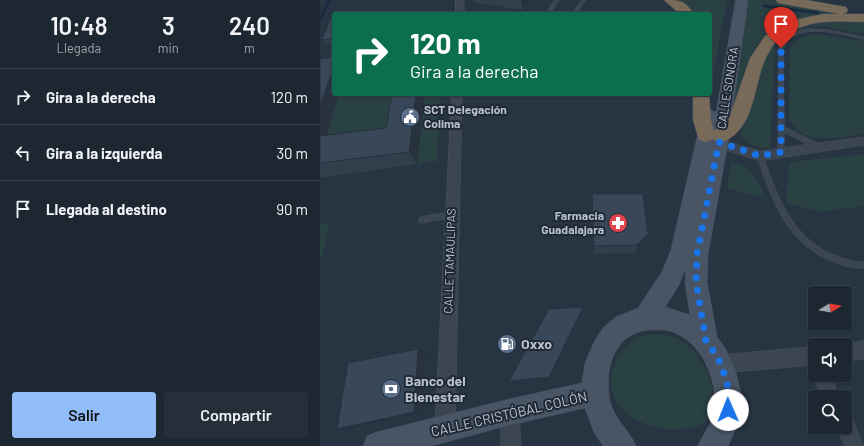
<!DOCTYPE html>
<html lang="es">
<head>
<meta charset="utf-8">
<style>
  :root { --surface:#1d2732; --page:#252f3a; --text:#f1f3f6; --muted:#a0a5ac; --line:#3b444d; --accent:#91bdf8 }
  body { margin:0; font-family:Barlow,sans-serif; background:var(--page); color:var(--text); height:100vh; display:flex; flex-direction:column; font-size:15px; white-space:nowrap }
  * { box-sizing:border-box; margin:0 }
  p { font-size:13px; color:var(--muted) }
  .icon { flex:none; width:22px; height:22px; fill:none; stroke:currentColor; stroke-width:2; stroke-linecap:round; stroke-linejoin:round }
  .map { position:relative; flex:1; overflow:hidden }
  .drawer { display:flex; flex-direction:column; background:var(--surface); width:320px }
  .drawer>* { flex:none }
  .banner { position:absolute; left:12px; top:12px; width:380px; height:84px; border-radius:4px; box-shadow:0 1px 3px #0004,0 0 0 1px var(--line); background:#0b6e4f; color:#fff; overflow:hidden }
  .needle { width:26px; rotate:79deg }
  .buttons { position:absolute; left:488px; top:286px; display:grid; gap:8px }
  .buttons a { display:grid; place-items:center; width:44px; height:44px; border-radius:4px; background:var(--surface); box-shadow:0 1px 3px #0004,0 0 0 1px var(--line); font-size:20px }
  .pin { position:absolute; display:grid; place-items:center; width:34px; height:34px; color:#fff; margin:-41px -17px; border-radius:50% 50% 50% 0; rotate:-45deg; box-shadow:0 0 4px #0007 }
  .pin .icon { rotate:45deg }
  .me { position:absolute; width:44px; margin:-22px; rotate:359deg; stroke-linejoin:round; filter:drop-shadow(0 0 3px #0008) }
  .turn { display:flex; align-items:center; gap:14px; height:84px; padding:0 12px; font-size:18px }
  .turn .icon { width:52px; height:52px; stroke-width:2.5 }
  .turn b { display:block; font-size:28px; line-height:34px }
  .eta { display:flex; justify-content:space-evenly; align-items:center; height:68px; text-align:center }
  .eta b { font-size:24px; font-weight:600; line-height:28px }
  .cta { display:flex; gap:8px; margin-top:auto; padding:8px 12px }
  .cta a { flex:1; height:46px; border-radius:4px; background:var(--accent); color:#111; font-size:16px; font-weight:600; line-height:46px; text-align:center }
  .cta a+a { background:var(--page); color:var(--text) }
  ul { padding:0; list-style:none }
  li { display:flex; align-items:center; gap:12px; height:56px; padding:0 12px; border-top:1px solid var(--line) }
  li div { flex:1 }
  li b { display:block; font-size:15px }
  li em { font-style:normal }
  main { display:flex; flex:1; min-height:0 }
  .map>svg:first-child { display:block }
  .green { fill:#294143 }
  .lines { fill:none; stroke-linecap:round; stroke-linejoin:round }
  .stream { stroke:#192b41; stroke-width:3 }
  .lane-casing { stroke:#48515e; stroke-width:1 }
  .street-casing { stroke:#48515e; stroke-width:1 }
  .secondary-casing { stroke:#48515e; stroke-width:1 }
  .highway-casing { stroke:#46505c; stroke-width:1 }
  .lane { fill:#3b4652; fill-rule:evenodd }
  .street { fill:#3b4652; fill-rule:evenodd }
  .secondary { fill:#495565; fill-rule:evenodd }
  .highway { fill:#786a58; fill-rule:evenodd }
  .wall { fill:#313e4c }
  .shaded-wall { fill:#28323e }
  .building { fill:#394858; stroke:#28323e }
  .route { stroke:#1a73e8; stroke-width:7; stroke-dasharray:0 12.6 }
  .labels { text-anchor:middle; stroke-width:4; stroke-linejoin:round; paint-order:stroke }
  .street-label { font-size:12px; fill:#b8c1cc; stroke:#202a37 }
  .poi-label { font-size:12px; font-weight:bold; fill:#b8c1cc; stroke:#202a37; text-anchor:start }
  .near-poi-label { font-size:14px; font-weight:bold; fill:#b8c1cc; stroke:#202a37; text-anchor:start }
  .near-street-label { font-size:14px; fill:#b8c1cc; stroke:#202a37 }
</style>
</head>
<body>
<main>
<section class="drawer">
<div class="eta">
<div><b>10:48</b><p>Llegada</p></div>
<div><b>3</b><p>min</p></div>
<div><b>240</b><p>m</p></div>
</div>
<ul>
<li><svg class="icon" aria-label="right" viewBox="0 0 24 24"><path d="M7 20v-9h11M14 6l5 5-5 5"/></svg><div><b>Gira a la derecha</b></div><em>120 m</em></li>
<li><svg class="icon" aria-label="left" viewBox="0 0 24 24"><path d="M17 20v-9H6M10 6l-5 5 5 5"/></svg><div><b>Gira a la izquierda</b></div><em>30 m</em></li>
<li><svg class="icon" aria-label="arrive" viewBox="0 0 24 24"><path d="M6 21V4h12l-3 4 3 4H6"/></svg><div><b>Llegada al destino</b></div><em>90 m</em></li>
</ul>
<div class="cta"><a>Salir</a><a>Compartir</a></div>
</section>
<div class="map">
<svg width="544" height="446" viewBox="0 0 544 446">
  <rect width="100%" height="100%" fill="#273442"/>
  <g class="green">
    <path d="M360,0H407L390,91V14H373Z"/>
    <path d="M429,0H451L527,13C494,15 450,18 434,51C425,69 420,90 413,109L409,112Z"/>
    <path d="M544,20V34L501,26L479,27L515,21Z"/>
    <path d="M496,34L544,41V134C516,137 485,148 469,119L470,50C475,38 484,36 496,34Z"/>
    <path d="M455,42L450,148C438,148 429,145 420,136L447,53Z"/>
    <path d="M19,94H82L75,141L2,150Z"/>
    <path d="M105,94H120L117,161L97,164Z"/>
    <path d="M544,154V206L501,212L466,203L469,162Z"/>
    <path d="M412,161C432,169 439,179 445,199L407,188Z"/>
    <path d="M10,222L2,258H0V224Z"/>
    <path d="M330,334C342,334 353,335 362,341C386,357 403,396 386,422C344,446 265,410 299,355C303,349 309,342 316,338C320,336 326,335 330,334Z"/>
  </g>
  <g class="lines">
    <g class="stream">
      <path d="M444,6L498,13"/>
      <path d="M0,20L9,0"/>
    </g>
    <g class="lane-casing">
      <g id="lane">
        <path d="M235,0H239L230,14H226Z"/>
        <path d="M262,0H266L256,14H252Z"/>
        <path d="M485,29C505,28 524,33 544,37V39C523,35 486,23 468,40C466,42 465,45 463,48L464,127L501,145L502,147L499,149H497L464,132V152L461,154L458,152L459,48C466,36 471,33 485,29Z"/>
        <path d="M438,154H442L443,156C457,196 472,238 514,255C524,259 534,262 544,262V268C533,269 521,265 511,261C466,242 451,199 437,156Z"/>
        <path d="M131,212L133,213L134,215L133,217L131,218L101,223L99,222L98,220L99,218L101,217Z"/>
      </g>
    </g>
    <g class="street-casing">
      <g id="street">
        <rect x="136" y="0" width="8" height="14"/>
        <path d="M132,94H142L135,429L132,436L125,439L118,436L115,429Z"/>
        <path d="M390,137L440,151L544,137V145L440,161L386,144L384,141L386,138Z"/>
        <path d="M544,341V359L525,361V345H521Z"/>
        <path d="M495,347V365L401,373L395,370L392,364L395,358L401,355Z"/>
        <path d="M495,369V375H510L520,397H502L492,375Z"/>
        <path d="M190,403L197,405L199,412L201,446H181V412L183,405Z"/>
        <path d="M525,416L532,419L544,446H525L516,427H525Z"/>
      </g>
    </g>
    <g class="secondary-casing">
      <path id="secondary" d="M416,0H428L408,142L388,254L387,282L397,337L405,348L415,369L421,394L419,421L408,446H378C383,434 392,424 394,410C398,380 383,344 353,332C346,329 337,330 329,330C295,333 285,366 289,396C292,419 308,427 316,446H283L274,432L265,408L190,425L111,446H43L47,436L57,432L190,399L262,383L265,363L275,340L284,327L296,317L318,308L342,272L351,250L382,116L384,112L390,110L396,112ZM366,267L365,282L370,315L345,307L359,285Z"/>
    </g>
    <g class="highway-casing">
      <g id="highway">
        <path d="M344,0C361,0 364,0 374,14H360Z"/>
        <path d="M456,0H486L526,7L528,10L526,13L522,14H544V22C522,22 498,19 477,29C471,32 461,37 456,42C453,44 451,49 449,52C432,80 438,131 400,143L393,139L386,142L379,140L373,120V94H389L391,120L394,131L409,119L430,58L445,36L467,23L479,19L503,14H520L463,4L458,3Z"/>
      </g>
    </g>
    <use href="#lane" class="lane"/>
    <use href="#street" class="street"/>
    <use href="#secondary" class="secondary"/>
    <use href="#highway" class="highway"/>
  </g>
  <g class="wall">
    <path d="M153,0H210L203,10L154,2Z"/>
    <path d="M14,20V43L4,44L2,40Z"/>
    <path d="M14,57V94H19L7,135L66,128L72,94L97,164L0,178V59Z"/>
    <path d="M272,194L328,234L325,242L315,253L274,254Z"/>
    <path d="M263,307V309L229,377L191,381H189Z"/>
  </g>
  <g class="shaded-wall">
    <path d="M201,0H210L203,10Z"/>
    <path d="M10,77L14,83V94H19L2,150L0,148V106Z"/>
    <path d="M96,94H104L97,164L89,152Z"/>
    <path d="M328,234L325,242L315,253L317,245Z"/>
    <path d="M263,307V309L229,377Z"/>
    <path d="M98,349L107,352L103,412L31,428L17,429Z"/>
  </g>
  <g class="building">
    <path d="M107,11V14H74Z"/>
    <path d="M10,20H14V39L2,40Z"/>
    <path d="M14,57V77H10L0,106V59Z"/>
    <path d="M72,94H96L89,152L0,163V136L66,128Z"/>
    <path d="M272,194H323L328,234L317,245L274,246Z"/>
    <path d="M263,307L229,377L189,381L229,309Z"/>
    <path d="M98,349L94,412L17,429L28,363Z"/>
  </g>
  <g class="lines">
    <path class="route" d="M408,410V387L401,364L394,352L386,341L376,282L377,254L399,142L440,156L461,152V48"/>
  </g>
  <defs>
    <g id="civic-disc" transform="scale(1)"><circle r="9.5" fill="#5c6f8a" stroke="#202a37"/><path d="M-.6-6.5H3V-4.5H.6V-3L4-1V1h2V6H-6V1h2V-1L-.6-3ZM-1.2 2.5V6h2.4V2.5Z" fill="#fff"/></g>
    <g id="pharmacy-disc" transform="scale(1)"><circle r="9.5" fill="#e0444e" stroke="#202a37"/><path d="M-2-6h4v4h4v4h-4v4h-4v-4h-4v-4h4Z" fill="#fff"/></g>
    <g id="fuel-disc" transform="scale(1)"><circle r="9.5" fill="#5c6f8a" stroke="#202a37"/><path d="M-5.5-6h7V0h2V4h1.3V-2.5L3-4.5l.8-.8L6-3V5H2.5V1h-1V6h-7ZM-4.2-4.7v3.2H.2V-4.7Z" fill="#fff"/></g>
    <g id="bank-disc" transform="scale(1)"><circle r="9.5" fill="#5c6f8a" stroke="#202a37"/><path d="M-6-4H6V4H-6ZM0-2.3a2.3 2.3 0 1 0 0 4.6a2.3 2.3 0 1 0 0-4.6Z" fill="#fff"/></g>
  </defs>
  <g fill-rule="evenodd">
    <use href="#civic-disc" x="90" y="117"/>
    <use href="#pharmacy-disc" x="298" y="223"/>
    <use href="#fuel-disc" x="187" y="344"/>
    <use href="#bank-disc" x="71" y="389"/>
  </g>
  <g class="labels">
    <g class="street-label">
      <text transform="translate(408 88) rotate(-81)" y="4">CALLE SONORA</text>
      <text transform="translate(130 261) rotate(-88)" y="4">CALLE TAMAULIPAS</text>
    </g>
    <g class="poi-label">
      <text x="104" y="114">SCT Delegación<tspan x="104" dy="14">Colima</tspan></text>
      <text x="284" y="220" text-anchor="end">Farmacia<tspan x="284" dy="14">Guadalajara</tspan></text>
    </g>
    <g class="near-poi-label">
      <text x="201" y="349">Oxxo</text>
      <text x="85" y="386">Banco del<tspan x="85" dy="16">Bienestar</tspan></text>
    </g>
    <g class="near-street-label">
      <text transform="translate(189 414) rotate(-13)" y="5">CALLE CRISTÓBAL COLÓN</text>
    </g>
  </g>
</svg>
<div class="buttons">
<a><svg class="needle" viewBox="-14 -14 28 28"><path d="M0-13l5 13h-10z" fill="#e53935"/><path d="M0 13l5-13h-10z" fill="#a0a5ac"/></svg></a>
<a><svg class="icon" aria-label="sound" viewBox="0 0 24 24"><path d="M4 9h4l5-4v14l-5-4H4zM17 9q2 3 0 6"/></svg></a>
<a><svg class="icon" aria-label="search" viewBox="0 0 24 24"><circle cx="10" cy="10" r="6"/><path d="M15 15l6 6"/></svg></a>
</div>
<div class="pin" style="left:461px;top:48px;background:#d93025"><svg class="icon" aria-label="arrive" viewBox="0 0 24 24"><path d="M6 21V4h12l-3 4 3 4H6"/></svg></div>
<svg class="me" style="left:408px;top:410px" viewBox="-20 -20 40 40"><circle r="19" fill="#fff"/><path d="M0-13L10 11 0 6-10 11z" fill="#1a73e8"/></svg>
<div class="banner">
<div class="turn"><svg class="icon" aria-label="right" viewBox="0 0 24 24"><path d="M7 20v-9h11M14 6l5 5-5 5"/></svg><div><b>120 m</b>Gira a la derecha</div></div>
</div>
</div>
</main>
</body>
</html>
